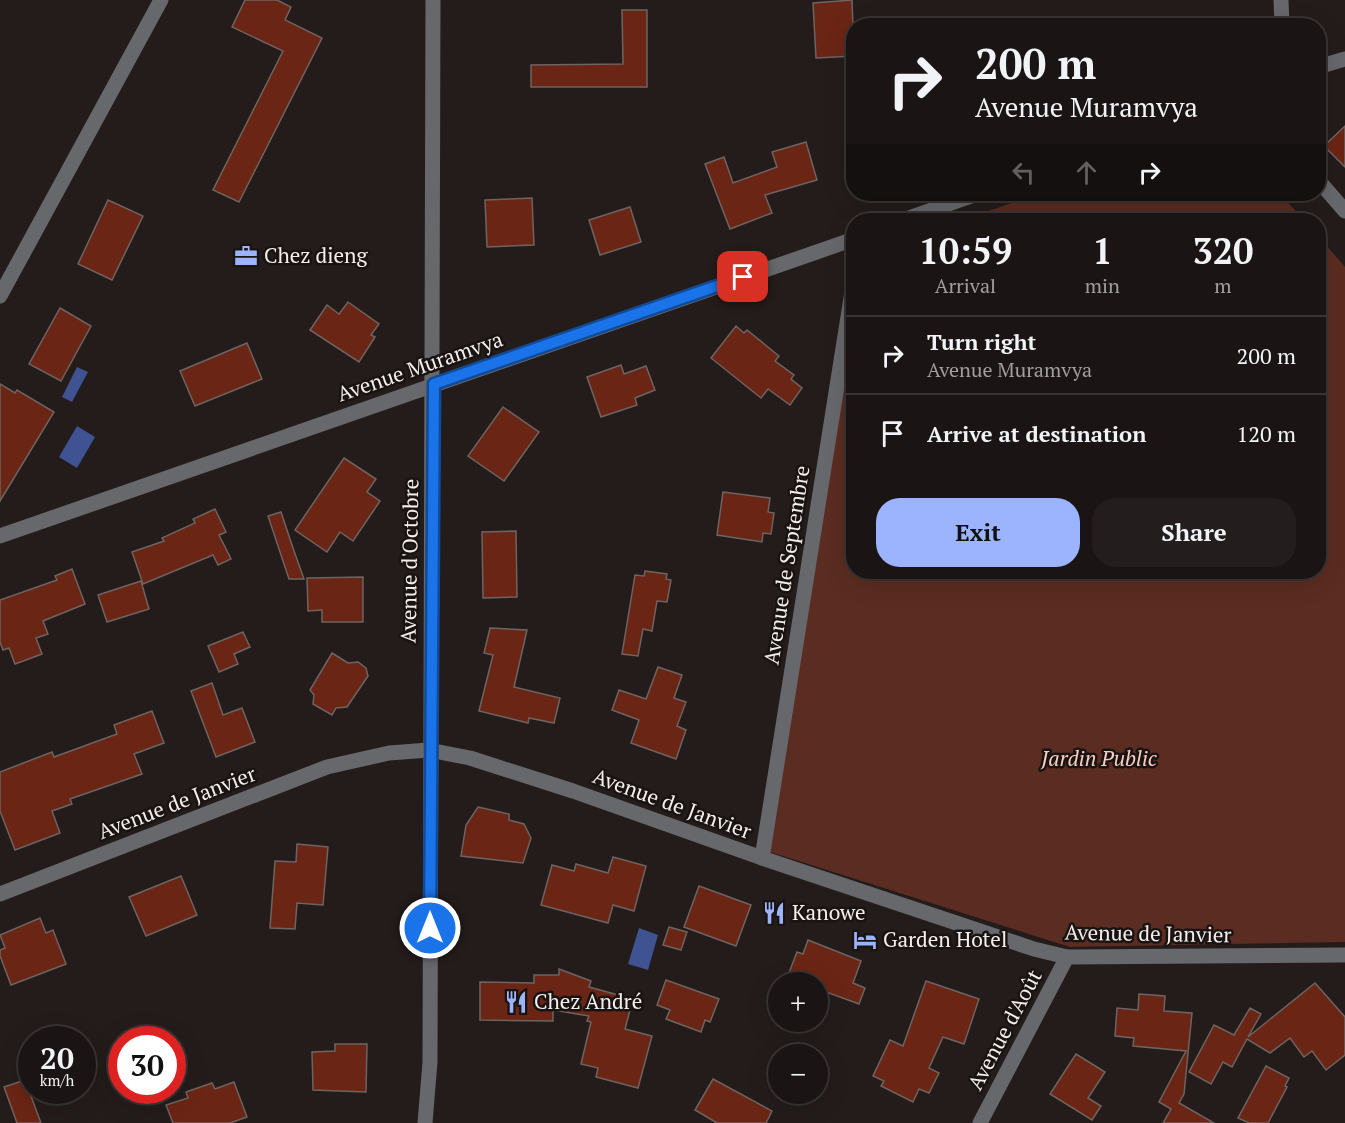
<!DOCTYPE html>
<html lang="en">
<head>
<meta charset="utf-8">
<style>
  :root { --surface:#1a1514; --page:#231e1d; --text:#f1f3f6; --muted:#9f9fa0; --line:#383434; --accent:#9bb4fd }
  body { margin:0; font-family:"PT Serif",serif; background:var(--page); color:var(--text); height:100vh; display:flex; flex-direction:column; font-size:22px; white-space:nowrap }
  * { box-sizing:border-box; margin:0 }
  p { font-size:20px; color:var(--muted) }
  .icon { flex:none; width:33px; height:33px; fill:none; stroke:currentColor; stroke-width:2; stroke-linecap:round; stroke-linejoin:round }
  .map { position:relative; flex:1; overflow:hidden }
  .side { position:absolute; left:846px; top:213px; width:480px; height:366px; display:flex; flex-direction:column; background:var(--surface); border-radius:24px; box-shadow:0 6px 24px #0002,0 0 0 2px var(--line) }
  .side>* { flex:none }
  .hud { position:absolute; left:846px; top:18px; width:480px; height:183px; border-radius:24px; box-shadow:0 6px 24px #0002,0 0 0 2px var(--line); background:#1a1514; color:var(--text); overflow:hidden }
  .buttons { position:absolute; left:768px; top:972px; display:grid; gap:12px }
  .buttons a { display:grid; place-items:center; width:60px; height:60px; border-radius:50%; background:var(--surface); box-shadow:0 6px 24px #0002,0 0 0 2px var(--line); font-size:30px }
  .speed { position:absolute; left:18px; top:1026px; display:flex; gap:12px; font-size:30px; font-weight:700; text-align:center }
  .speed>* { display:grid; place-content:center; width:78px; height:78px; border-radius:50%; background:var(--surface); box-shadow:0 6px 24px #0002,0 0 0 2px var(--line); line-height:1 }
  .speed small { font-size:15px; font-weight:400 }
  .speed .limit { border:9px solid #d22; background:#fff; color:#111 }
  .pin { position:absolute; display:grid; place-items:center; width:51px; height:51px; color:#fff; margin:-26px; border-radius:12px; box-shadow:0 3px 9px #0006 }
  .me { position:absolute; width:66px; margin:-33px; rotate:0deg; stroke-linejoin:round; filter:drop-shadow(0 0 4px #0008) }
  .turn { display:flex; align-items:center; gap:21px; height:126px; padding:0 30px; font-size:27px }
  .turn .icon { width:78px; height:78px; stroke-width:2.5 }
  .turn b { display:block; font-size:42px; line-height:51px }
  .lanes { display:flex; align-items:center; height:57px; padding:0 30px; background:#0003; justify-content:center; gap:30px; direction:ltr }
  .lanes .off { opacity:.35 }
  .eta { display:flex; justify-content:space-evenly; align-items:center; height:102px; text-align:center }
  .eta b { font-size:36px; font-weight:700; line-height:42px }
  .action { display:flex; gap:12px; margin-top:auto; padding:12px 30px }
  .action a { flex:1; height:69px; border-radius:24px; background:var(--accent); color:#111; font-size:24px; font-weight:700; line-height:69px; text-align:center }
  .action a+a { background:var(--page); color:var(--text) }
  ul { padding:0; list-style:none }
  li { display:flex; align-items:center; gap:18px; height:78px; padding:0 30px; border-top:2px solid var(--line) }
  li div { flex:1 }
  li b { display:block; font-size:22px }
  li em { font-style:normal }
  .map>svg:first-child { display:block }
  .green { fill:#5b2c21 }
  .water { fill:#3f5291 }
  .building { fill:#6b2514; stroke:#6d6462; stroke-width:1.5 }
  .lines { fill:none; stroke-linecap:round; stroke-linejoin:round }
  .minor { stroke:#66686b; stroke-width:15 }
  .route-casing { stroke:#114b97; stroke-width:15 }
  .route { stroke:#1a73e8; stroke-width:10 }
  .labels { text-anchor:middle; stroke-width:5; stroke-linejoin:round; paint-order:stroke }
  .poi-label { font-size:21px; fill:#f4efee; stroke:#191312; text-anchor:start }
  .street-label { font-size:21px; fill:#f4efee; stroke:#191312 }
  .park-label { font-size:21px; font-style:italic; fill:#facdc1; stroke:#191312 }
</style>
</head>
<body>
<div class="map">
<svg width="1345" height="1123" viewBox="0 0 1345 1123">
  <rect width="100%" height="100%" fill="#231c1b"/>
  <g class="green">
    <path d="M1039,194H1280L1304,220H962Z"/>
    <path d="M1319,237L1345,267V942L1070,947L767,851L853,325L854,572H1318Z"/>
  </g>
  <g class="water">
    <path d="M77,367L88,372L72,402L62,397Z"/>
    <path d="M77,426L95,437L77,468L59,457Z"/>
    <path d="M639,928L658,935L648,970L628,964Z"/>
  </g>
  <g class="building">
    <path d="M245,0H277L291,7L285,20L322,38L239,202L213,190L283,51L232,27Z"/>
    <path d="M852,0L854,56L816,58L813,3Z"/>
    <path d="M622,10H647V87H531V65L623,64Z"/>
    <path d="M1345,126V167L1324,146Z"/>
    <path d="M806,142L817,180L765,195L772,213L730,229L705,164L724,157L733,183L777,167L772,152Z"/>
    <path d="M532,198L534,245L487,247L485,200Z"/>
    <path d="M108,200L143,216L112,280L78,264Z"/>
    <path d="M630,207L641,242L600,255L589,220Z"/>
    <path d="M348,302L379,324L371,335L375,337L359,362L310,330L327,305L339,314Z"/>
    <path d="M60,308L91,326L61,381L29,364Z"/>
    <path d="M736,326L744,333L747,330L779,356L775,361L794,375L791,379L802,388L790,405L768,389L761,398L711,358Z"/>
    <path d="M247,343L262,379L195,406L180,371Z"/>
    <path d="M621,365L624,374L646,366L655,390L635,398L637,405L601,417L587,377Z"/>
    <path d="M0,384L15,393L17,390L54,412L0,501Z"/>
    <path d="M503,407L539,432L504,481L468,456Z"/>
    <path d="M344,458L376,479L367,492L380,501L353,541L340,532L327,552L295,530Z"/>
    <path d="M723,492L770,498L768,512L774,513L771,534L763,533L762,542L717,535Z"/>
    <path d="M215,509L226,532L219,535L231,559L218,565L213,555L143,584L132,552L164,541L162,538L195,523L193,519Z"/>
    <path d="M281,512L294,551L304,579H289L268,516Z"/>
    <path d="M516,531L517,597L483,598L482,532Z"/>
    <path d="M72,569L85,604L43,621L48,634L36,638L42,654L15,664L9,648L3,650L0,642V600L57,580L55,576Z"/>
    <path d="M645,571L667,574L666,579L671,580L667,602L657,601L652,631L643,629L638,656L622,654L635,575L644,576Z"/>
    <path d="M363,577V622H322V610L308,611L307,578Z"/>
    <path d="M141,581L149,609L107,622L98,595Z"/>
    <path d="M490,628L527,630L514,687L560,698L554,723L529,718L528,723L479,711L493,655L484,653Z"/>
    <path d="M243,632L250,647L234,654L238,664L219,672L208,646Z"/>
    <path d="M332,653L348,663L358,662L366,668L368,676L347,707L336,708L332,715L313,704L314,695L310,690Z"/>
    <path d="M658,667L682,675L674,698L686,702L677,726L686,730L676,759L631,743L639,720L612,710L619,690L646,699Z"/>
    <path d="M212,683L223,715L242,708L255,742L216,757L191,691Z"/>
    <path d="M152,711L164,743L134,754L142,774L70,799L72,804L52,811L60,833L15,850L0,811V772L52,752L54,757L117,734L114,725Z"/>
    <path d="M478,807L509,814V820L524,824L531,838L523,863L461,856L466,825Z"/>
    <path d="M297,844L328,847L323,905L297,903L295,929L270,928L275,861L296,862Z"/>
    <path d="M613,857L646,866L634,911L613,905L608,923L541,905L552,865L574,871L576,864L608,873Z"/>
    <path d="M181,876L197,915L146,936L129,897Z"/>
    <path d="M699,886L751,905L736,946L684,927Z"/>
    <path d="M40,918L46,933L53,930L66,964L11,985L0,956V950L5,948L0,935Z"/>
    <path d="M669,927L687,932L681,950L663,945Z"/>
    <path d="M808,940L861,961L853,983L865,988L859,1004L818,989V982H800L787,978L797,952L803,954Z"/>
    <path d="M559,969L591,981L589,987L633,999L625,1029L652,1036L638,1088L596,1077L598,1068L581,1064L591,1022L587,1021L589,1016L553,1010V1021L480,1020V982L534,983V975H559Z"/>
    <path d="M666,980L719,999L710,1022L705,1020L701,1032L666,1019L670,1010L657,1005Z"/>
    <path d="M926,981L979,999L964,1044L943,1037L929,1068L939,1073L929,1093L919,1089L913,1102L881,1086L884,1081L873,1076L890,1040L903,1046Z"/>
    <path d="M1315,983L1345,1017V1055L1326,1070L1312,1051L1304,1057L1290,1038L1270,1053L1247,1039L1232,1067L1223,1062L1211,1084L1189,1072L1214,1025L1234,1035L1250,1008L1261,1014L1248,1037Z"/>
    <path d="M1139,994L1165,996L1164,1011L1192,1013L1184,1094L1179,1103L1214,1123H1163L1171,1109L1159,1102L1186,1051L1133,1046L1134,1038L1115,1036L1117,1008L1138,1010Z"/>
    <path d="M335,1044H367L366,1092L313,1090L312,1052L335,1051Z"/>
    <path d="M1076,1054L1105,1072L1088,1098L1101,1106L1092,1120L1050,1094Z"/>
    <path d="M1266,1066L1289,1078L1285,1086L1287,1087L1268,1123H1249L1238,1118Z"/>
    <path d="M713,1079L772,1111L766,1123H717L695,1110Z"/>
    <path d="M25,1080L41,1123H17L4,1087Z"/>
    <path d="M234,1082L247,1117L230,1123H173L166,1105L188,1098L186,1092L212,1083L215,1089Z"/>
  </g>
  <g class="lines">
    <g class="minor">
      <path d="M1281,0L1282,26"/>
      <path d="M1318,67L1345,59"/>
      <path d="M1318,180L1345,211"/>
      <path d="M903,220L977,194"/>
      <path d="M0,296L161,0"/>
      <path d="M0,536L854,239"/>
      <path d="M762,858L854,279"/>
      <path d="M0,894L327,767L389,753L429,750L470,758L573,791L762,858L1034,949L1067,957L1345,955"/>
      <path d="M425,1123L430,1062L433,0"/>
      <path d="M980,1123L1067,957"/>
    </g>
  </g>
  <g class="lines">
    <g class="route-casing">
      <path id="route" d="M430,928L434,384L743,277"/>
    </g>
    <use href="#route" class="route"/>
  </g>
  <defs>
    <g id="office-bare" transform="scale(1.8)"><path d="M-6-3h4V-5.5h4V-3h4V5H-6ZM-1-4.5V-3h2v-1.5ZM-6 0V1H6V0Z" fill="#9bb4fd" stroke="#191312" stroke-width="2.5" paint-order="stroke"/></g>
    <g id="restaurant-bare" transform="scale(1.8)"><path d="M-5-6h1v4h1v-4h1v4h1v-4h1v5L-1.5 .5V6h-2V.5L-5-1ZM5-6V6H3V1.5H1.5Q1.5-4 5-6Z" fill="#9bb4fd" stroke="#191312" stroke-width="2.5" paint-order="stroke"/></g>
    <g id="hotel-bare" transform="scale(1.8)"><path d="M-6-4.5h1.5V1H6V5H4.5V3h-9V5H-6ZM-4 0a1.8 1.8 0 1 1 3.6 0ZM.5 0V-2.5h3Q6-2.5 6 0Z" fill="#9bb4fd" stroke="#191312" stroke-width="2.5" paint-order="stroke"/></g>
  </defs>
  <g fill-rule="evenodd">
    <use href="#office-bare" x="246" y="256"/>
    <use href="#restaurant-bare" x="774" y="913"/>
    <use href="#hotel-bare" x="865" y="940"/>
    <use href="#restaurant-bare" x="516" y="1002"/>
  </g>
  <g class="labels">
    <g class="poi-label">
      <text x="264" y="263">Chez dieng</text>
      <text x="792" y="920">Kanowe</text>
      <text x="883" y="947">Garden Hotel</text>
      <text x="534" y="1009">Chez André</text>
    </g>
    <g class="street-label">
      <text transform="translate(420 367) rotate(-19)" y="7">Avenue Muramvya</text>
      <text transform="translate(410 561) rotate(-89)" y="7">Avenue d'Octobre</text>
      <text transform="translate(787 565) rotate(-81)" y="7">Avenue de Septembre</text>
      <text transform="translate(177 803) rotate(-21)" y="7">Avenue de Janvier</text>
      <text transform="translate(672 804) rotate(20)" y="7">Avenue de Janvier</text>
      <text transform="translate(1148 934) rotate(1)" y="7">Avenue de Janvier</text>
      <text transform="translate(1005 1030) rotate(-62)" y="7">Avenue d'Août</text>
    </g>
    <g class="park-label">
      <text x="1099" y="766">Jardin Public</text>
    </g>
  </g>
</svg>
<div class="buttons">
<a>+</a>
<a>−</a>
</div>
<div class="speed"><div>20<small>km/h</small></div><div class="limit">30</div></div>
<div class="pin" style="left:743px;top:277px;background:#d93025"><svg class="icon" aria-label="arrive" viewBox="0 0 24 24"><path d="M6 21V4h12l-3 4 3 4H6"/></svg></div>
<svg class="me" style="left:430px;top:928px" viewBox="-20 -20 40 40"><circle r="17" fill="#1a73e8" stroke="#fff" stroke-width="3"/><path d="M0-11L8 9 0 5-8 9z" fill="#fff"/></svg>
<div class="hud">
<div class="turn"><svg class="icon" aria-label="right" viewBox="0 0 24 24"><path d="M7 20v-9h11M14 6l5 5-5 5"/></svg><div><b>200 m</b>Avenue Muramvya</div></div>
<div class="lanes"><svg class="icon off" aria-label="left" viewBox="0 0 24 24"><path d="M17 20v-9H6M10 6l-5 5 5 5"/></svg><svg class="icon off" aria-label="ahead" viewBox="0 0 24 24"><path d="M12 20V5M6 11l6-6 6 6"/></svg><svg class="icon" aria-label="right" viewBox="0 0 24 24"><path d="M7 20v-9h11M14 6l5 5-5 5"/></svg></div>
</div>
<section class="side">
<div class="eta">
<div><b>10:59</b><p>Arrival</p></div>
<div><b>1</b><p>min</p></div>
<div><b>320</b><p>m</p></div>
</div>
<ul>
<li><svg class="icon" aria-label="right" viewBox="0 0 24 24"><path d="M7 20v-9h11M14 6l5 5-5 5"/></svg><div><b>Turn right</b><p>Avenue Muramvya</p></div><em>200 m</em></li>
<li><svg class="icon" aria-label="arrive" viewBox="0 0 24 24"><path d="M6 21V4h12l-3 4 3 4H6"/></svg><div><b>Arrive at destination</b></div><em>120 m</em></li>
</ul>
<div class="action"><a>Exit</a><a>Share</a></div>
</section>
</div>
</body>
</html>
